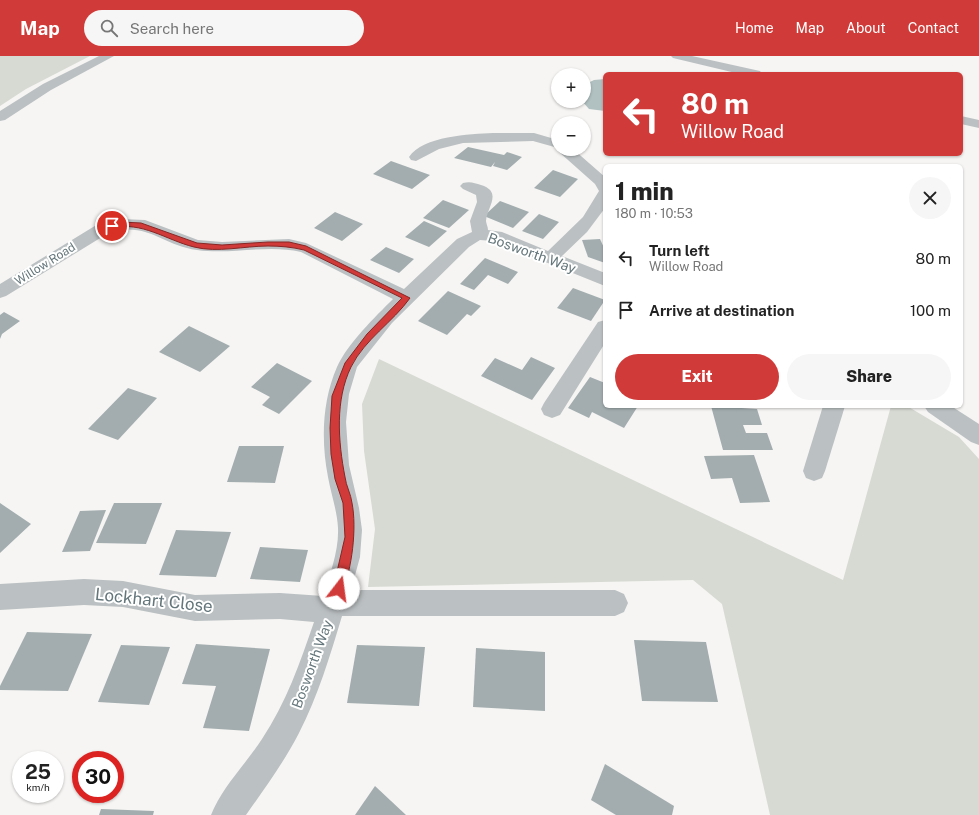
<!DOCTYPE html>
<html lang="en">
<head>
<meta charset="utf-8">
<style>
  :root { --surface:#fff; --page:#f6f6f6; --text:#222; --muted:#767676; --accent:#d03b39 }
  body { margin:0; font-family:"Public Sans",sans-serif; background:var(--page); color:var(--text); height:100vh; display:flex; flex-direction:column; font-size:15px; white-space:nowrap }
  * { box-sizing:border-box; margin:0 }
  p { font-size:13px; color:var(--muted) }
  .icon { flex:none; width:22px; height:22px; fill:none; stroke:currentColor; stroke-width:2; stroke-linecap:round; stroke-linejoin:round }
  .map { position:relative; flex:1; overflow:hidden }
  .sheet { position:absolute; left:603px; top:108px; width:360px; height:244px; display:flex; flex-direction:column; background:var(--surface); border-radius:6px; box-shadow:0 1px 3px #0004 }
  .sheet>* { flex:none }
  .top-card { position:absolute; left:603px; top:16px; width:360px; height:84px; border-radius:6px; box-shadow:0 1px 3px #0004; background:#d03b39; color:#fff; overflow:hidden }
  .fabs { position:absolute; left:551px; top:12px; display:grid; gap:8px }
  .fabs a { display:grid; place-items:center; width:40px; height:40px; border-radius:50%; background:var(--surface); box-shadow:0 1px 3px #0004; font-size:20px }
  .speed { position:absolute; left:12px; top:695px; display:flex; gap:8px; font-size:20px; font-weight:700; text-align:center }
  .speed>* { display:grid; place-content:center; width:52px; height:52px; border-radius:50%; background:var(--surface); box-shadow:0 1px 3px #0004; line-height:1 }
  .speed small { font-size:10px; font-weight:400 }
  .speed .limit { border:6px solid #d22; background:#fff; color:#111 }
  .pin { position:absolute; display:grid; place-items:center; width:34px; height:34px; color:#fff; margin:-17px; border:2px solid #fff; border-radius:50%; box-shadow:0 1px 4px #0007 }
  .me { position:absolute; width:44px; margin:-22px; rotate:15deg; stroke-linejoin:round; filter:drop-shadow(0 0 3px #0008) }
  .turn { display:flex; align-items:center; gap:14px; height:84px; padding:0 12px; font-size:18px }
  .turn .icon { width:52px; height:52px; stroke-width:2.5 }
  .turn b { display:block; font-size:28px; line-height:34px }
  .round { display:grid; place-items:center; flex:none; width:42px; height:42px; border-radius:21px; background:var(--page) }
  .summary { display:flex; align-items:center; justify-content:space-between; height:68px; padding:0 12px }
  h1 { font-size:24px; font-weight:800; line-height:30px }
  .action { display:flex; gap:8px; margin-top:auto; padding:8px 12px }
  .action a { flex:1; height:46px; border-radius:24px; background:var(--accent); color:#fff; font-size:16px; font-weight:800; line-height:46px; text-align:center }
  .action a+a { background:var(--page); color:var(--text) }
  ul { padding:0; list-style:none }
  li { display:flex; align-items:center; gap:12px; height:52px; padding:0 12px }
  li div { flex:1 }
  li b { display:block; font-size:15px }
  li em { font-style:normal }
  header { display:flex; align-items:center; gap:24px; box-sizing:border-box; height:56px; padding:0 20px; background:var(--accent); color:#fff }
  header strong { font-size:19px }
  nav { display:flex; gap:22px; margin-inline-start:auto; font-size:14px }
  .search { width:280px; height:36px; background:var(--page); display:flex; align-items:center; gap:10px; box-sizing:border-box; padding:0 14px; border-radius:22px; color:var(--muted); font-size:15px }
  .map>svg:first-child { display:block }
  .green { fill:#d7dad3 }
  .water { fill:#b1c1c1 }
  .building { fill:#a3adaf }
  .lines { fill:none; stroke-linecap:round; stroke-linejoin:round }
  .minor { fill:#bbc0c2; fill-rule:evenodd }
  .route { fill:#d03b39; stroke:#872625 }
  .labels { text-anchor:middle; stroke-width:4; stroke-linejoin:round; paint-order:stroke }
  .far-street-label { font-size:12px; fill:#64767b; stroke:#fff }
  .street-label { font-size:14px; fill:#64767b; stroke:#fff }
  .near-street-label { font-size:17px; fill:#64767b; stroke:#fff }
</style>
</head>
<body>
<header>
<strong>Map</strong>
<div class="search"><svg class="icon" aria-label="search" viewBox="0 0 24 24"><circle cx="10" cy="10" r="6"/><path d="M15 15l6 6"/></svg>Search here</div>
<nav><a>Home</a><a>Map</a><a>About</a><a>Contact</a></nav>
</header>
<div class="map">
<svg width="979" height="759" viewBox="0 0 979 759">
  <rect width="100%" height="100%" fill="#f6f5f3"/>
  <g class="green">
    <path d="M0,0H90L26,33L0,50Z"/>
    <path d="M379,303L843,524L891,350H907L959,381L979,403V759H770L722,548L693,524L368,531L375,473L364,395L362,348Z"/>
  </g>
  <path class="water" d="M605,23V55L589,53L582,45H584V29L594,24Z"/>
  <g class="building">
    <path d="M468,91L504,99L507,96L522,101L507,114L493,110L495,106L491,111L454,102Z"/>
    <path d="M391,105L430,119L412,133L373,118Z"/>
    <path d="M553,114L578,123L560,141L534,132Z"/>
    <path d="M443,144L469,154L449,172L423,162Z"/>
    <path d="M500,145L529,156L513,172L484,160Z"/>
    <path d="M335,156L363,168L342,185L314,172Z"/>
    <path d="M539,158L559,166L543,183L522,175Z"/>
    <path d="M424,165L447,175L429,191L405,181Z"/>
    <path d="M600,183L605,194V207L588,201L582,184Z"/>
    <path d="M386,191L414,203L399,217L370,204Z"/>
    <path d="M485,202L518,216L508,228L488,219L474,234L460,228Z"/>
    <path d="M573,232L605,244L591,265L557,252Z"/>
    <path d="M448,235L481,250L471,260L467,258L447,279L418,265Z"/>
    <path d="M4,256L20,265L2,278L0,283V259Z"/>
    <path d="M189,270L230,290L200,316L159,296Z"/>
    <path d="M531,301L555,312L532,344L481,320L495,302L522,314Z"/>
    <path d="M277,307L312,325L279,358L262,349L270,341L251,331Z"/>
    <path d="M590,321L605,327V350H638L624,372L592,356L589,362L568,352Z"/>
    <path d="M128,332L157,342L118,384L88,373Z"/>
    <path d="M711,350L757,353L762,369H743L746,377H767L773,394H723Z"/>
    <path d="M239,390H284L275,427L227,426Z"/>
    <path d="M754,399L770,446L740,447L732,422L711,423L704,400Z"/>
    <path d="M0,447L31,468L0,497Z"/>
    <path d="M114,447H162L146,488L96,487Z"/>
    <path d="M106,454L90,495L62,496L80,455Z"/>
    <path d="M176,474L231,476L216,521L159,519Z"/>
    <path d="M260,491L308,494L300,526L250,523Z"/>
    <path d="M27,576L92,578L68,635L0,634V630Z"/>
    <path d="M634,584L706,586L718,646L642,645Z"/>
    <path d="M196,588L270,593L249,675L203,672L216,630L182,628Z"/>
    <path d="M121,589L170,591L149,649L98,646Z"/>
    <path d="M357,589L425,591L419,650L347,647Z"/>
    <path d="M476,592L545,596V655L473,651Z"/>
    <path d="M605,708L674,750L672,759H616L591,744Z"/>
    <path d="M375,730L406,759H355Z"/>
    <path d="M101,753L154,755L153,759H99Z"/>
  </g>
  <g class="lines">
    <g class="minor">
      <path d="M99,0H114L51,34L5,64L0,65V55L43,28Z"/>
      <path d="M671,0H692L760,15L762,18H740L673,2Z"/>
      <path d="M961,60L979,64V72L961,68Z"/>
      <path d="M493,77H534L558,84V93H573L605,121V152L587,176L562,200L605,217V230L493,185L480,184L469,191L392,267L357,311L349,338L346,366L349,409L359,452L362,474L360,501L351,534H615L624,538L628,547L624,556L615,560H342C330,600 318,640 299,677C284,706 265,732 246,759H211C222,731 246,708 262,683C286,647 300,607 314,566L280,563L195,565L123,551L84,549L0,554V528L84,523L123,525L195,539L280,537L323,540C330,518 339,495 338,472C337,454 331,438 328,421C321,385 322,345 337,311C348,287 375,261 393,243L301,196C267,188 232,199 197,194C163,190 149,166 110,176L6,240L0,242V228L98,168L121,163L145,164L198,184L222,186L289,183L306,187L404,233L457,183L472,176L470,165L477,146L476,139L463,133L460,130L463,127C470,125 475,127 481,129C503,136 487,151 486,165C486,167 488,171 488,174L502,176L548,195L583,161L599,135L595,128L559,96L558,92L533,85L463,87L439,93L416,105L411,104L409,101C423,80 470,78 493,77Z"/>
      <path d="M605,264V287L560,359L552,362L544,359L541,353L544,347L598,266Z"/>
      <path d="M823,350H845L825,415L822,422L814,425L806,422L803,415Z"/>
      <path d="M924,350H951L979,368V389L971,386L928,356Z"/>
    </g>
  </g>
  <path class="route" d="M121,166L141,167L197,187L222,189L268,186H289L306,190L410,242C393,266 365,283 351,311C335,344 338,385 345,421C346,430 351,438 352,447C357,472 352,513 342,536L339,538L335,536L333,533L345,481L343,447L335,423L331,398L330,372L332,340L345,307L367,278L402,242L304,194C292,191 280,190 268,190C244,190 218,197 194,191C166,184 142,165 112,172L109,170Z"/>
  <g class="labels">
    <g class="far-street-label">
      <text transform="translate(45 208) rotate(-32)" y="4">Willow Road</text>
    </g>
    <g class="street-label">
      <text transform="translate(532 197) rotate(20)" y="5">Bosworth Way</text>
      <text transform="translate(312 608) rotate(-70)" y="5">Bosworth Way</text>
    </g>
    <g class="near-street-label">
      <text transform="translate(154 544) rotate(6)" y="6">Lockhart Close</text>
    </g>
  </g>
</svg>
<div class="fabs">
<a>+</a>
<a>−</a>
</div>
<div class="speed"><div>25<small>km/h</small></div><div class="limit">30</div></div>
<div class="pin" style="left:112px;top:170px;background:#d93025"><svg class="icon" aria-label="arrive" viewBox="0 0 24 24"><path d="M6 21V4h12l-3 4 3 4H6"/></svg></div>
<svg class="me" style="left:339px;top:533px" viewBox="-20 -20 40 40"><circle r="19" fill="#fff"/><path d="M0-13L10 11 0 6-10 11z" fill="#d03b39"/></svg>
<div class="top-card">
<div class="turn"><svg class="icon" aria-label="left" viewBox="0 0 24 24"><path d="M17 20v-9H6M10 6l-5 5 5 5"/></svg><div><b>80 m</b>Willow Road</div></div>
</div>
<section class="sheet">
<div class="summary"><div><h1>1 min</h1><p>180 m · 10:53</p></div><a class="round"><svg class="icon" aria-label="close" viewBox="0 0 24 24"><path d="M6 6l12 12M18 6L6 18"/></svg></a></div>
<ul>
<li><svg class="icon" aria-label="left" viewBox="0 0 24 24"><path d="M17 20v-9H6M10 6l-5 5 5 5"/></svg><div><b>Turn left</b><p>Willow Road</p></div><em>80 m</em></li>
<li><svg class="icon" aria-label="arrive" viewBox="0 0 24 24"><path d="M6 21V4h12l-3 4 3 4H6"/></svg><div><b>Arrive at destination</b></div><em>100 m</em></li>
</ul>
<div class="action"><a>Exit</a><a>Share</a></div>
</section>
</div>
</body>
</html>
